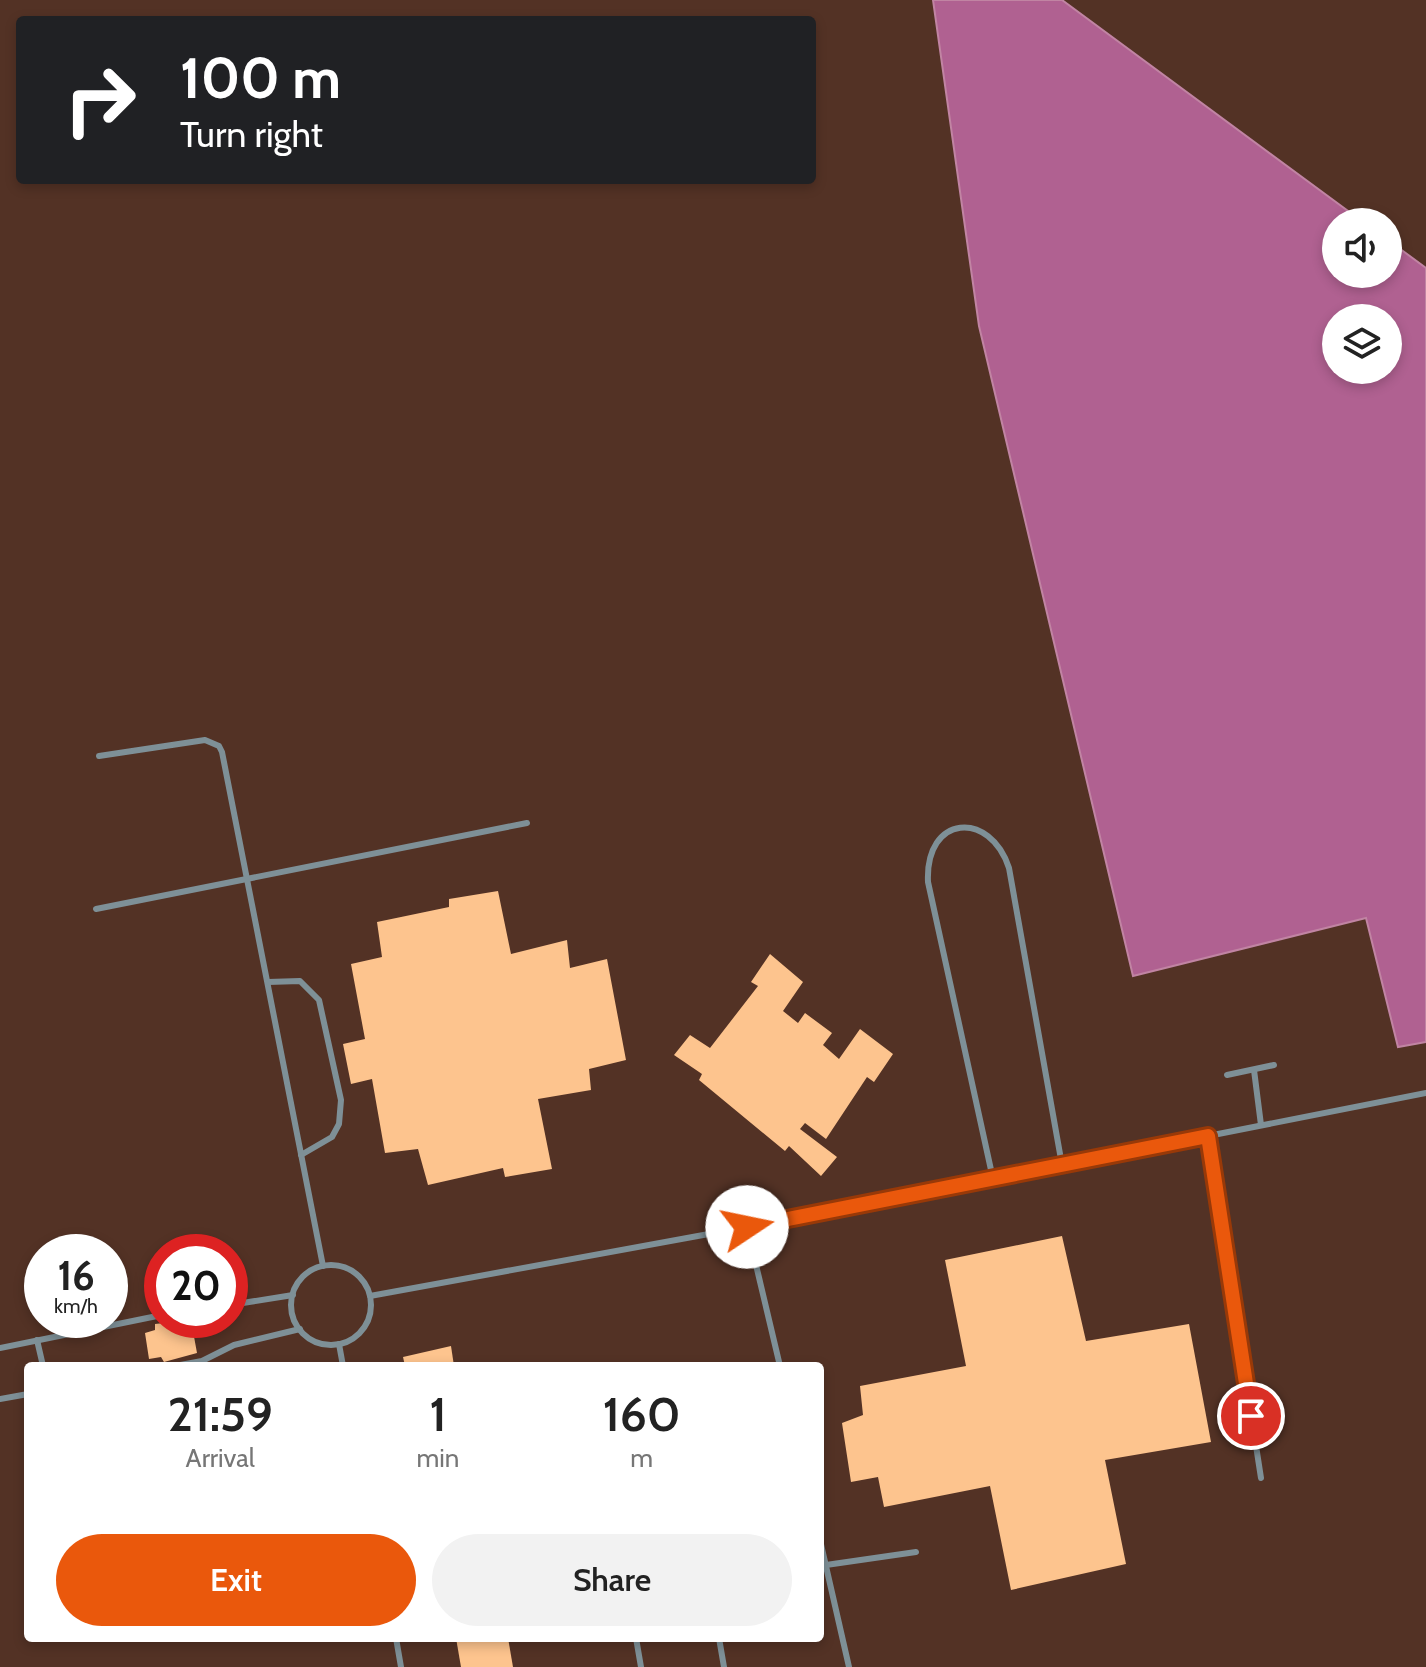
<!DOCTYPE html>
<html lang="en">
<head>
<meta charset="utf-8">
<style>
  :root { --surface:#fff; --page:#f2f2f2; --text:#222; --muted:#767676; --accent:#ea580c }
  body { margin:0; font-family:Cabin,sans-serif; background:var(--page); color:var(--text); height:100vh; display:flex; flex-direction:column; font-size:30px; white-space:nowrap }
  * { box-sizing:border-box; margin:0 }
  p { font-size:26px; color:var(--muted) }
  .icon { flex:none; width:44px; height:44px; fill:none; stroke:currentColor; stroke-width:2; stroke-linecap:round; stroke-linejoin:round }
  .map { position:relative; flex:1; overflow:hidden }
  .sheet { position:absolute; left:24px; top:1362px; width:800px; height:280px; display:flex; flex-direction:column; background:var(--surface); border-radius:8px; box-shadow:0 4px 12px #0003 }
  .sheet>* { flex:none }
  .top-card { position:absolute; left:16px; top:16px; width:800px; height:168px; border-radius:8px; box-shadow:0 4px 12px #0003; background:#202124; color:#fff; overflow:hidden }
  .tools { position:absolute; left:1322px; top:208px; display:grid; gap:16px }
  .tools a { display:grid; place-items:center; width:80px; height:80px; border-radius:50%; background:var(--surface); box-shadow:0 4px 12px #0003; font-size:40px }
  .speed { position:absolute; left:24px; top:1234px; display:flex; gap:16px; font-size:40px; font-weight:700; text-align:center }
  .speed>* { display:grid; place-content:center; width:104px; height:104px; border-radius:50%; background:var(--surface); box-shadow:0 4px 12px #0003; line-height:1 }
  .speed small { font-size:20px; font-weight:400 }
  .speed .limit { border:12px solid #d22; background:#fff; color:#111 }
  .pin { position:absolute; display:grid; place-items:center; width:68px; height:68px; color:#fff; margin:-34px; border:4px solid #fff; border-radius:50%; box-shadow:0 2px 8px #0007 }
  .me { position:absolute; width:88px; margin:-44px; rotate:79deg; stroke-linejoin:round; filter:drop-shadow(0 0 6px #0008) }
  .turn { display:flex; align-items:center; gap:28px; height:168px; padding:0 32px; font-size:36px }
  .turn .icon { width:104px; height:104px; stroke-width:2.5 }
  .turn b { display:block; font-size:56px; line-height:68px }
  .eta { display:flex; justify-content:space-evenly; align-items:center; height:136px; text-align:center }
  .eta b { font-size:48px; font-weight:600; line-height:56px }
  .action { display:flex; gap:16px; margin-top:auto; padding:16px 32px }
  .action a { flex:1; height:92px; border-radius:48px; background:var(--accent); color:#fff; font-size:32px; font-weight:600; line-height:92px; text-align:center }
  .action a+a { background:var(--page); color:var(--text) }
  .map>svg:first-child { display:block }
  .water { fill:#b06191; stroke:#c184a3; stroke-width:2; fill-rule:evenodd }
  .building { fill:#fdc48e }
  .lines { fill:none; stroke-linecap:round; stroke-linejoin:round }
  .lane { stroke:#7e9097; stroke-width:6 }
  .route-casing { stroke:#983908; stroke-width:20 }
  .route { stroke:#ea580c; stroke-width:14 }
</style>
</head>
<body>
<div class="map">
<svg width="1426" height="1667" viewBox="0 0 1426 1667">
  <rect width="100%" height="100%" fill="#533225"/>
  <path class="water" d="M933,0H1062L1363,222H1336V274H1388V240L1426,268V1042L1398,1047L1366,918L1133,976L979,326ZM1336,318H1388V370H1336Z"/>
  <g class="building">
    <path d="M498,891L511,954L567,940L570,968L607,959L626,1060L589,1069L591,1090L538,1099L552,1169L505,1177L503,1168L428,1185L418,1149L385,1153L372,1079L351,1084L343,1044L365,1039L351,964L382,957L377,922L449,907V899Z"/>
    <path d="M770,954L803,982L783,1011L798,1023L805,1013L832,1033L823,1045L839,1059L860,1029L893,1054L874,1082L867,1077L826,1139L805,1123L800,1129L837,1157L821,1176L789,1146L785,1151L699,1080L702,1074L674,1055L690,1035L710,1048L758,986L751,982Z"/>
    <path d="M1062,1236L1086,1341L1189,1324L1211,1442L1105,1460L1126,1564L1011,1590L990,1486L884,1507L878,1477L851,1482L842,1423L863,1415L860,1386L966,1366L945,1260Z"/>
    <path d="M191,1320L197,1353L164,1362L161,1357L149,1359L145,1333L155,1330V1324Z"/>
    <path d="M451,1346L454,1366H405L403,1357Z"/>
    <path d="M456,1638H508L513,1667H461Z"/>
  </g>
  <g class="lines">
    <g class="lane">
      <path d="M99,756L205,740L219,746L222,752L323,1266"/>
      <path d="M96,909L527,823"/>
      <path d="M268,982L300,981L319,1000L341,1100L339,1124L332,1137L301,1155"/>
      <path d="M1254,1070L1261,1125"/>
      <path d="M1227,1075L1274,1065"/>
      <path d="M1208,1136L1261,1478"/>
      <path d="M993,1179L928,882C925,814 990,810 1009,868L1062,1165"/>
      <path d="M747,1227L780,1366"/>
      <circle cx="331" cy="1305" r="40"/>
      <path d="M370,1296L747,1227L1426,1093"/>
      <path d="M230,1305L293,1295"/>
      <path d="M37,1340L43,1366"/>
      <path d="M339,1344L343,1366"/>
      <path d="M0,1348L162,1315"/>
      <path d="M175,1366L202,1361L234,1345L300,1329"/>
      <path d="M0,1399L28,1394"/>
      <path d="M820,1540L849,1667"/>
      <path d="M826,1565L916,1552"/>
      <path d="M396,1638L401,1667"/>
      <path d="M568,1638H570"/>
      <path d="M636,1638L641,1667"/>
      <path d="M719,1638L724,1667"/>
    </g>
  </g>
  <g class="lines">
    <g class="route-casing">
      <path id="route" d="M747,1227L1208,1136L1251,1416"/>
    </g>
    <use href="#route" class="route"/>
  </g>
</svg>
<div class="tools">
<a><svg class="icon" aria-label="sound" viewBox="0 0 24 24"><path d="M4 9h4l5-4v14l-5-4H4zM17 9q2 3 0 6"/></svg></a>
<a><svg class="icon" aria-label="layers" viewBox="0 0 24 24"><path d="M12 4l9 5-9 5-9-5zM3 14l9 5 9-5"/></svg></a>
</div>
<div class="speed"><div>16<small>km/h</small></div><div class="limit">20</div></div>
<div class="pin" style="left:1251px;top:1416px;background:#d93025"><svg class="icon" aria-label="arrive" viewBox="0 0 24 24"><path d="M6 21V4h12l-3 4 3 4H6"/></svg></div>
<svg class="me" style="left:747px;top:1227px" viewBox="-20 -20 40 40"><circle r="19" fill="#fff"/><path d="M0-13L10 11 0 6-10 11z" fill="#ea580c"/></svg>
<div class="top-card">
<div class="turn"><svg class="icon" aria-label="right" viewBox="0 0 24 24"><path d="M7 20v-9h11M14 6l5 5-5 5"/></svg><div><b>100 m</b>Turn right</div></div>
</div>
<section class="sheet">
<div class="eta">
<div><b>21:59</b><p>Arrival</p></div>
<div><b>1</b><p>min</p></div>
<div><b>160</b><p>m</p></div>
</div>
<div class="action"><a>Exit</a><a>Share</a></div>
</section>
</div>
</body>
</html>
